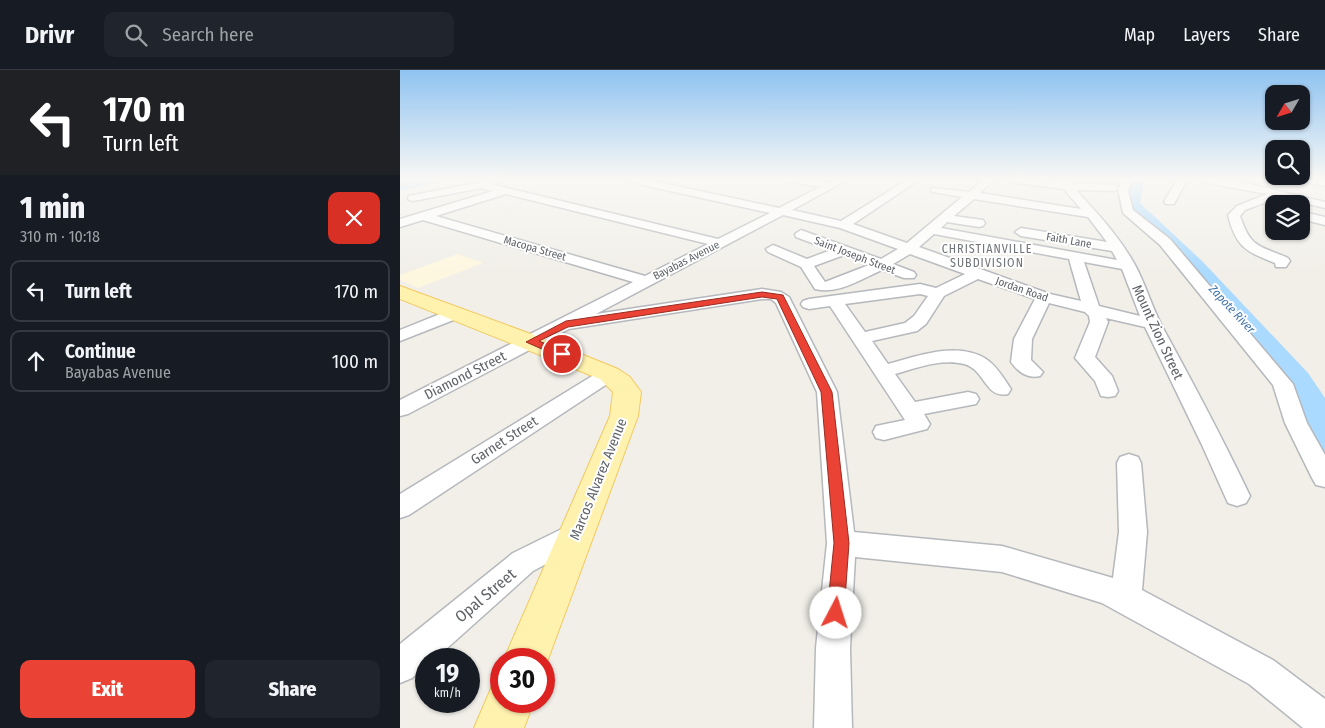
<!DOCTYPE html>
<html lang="en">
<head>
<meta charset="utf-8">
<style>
  :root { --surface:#171b24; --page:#20242c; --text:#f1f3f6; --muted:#9ea1a6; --line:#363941; --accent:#ea4335 }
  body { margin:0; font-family:"Fira Sans Condensed",sans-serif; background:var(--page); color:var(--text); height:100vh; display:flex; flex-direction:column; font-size:19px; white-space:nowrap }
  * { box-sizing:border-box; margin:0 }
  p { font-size:16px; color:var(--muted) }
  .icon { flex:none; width:28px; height:28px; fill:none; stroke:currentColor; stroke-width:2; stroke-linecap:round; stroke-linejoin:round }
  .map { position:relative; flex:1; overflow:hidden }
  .drawer { display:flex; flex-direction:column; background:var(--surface); width:400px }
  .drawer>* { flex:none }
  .hud { background:#202124; color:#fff; overflow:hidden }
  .needle { width:32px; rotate:231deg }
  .fabs { position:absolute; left:865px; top:15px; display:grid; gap:10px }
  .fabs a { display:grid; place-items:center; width:45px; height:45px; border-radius:10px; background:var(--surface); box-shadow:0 1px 4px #0004; font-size:25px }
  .speed { position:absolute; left:15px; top:578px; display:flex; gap:10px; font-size:25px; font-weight:700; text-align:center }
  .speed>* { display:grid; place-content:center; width:65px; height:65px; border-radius:50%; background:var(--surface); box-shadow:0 1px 4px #0004; line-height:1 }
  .speed small { font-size:12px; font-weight:400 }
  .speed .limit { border:8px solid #d22; background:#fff; color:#111 }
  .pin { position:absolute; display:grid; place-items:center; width:42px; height:42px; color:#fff; margin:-21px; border:2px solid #fff; border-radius:50%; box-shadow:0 1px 5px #0007 }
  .me { position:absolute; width:55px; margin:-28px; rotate:5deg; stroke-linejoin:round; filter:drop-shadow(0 0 4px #0008) }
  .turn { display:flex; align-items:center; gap:18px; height:105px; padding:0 20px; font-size:22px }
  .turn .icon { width:65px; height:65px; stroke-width:2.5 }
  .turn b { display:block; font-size:35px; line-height:42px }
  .round { display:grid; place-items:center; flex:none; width:52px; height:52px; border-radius:10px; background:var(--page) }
  .headline { display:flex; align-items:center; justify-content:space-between; height:85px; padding:0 20px }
  h1 { font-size:30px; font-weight:800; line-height:38px }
  .cta { display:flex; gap:10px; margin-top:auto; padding:10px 20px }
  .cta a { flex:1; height:58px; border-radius:10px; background:var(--accent); color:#fff; font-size:20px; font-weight:800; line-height:58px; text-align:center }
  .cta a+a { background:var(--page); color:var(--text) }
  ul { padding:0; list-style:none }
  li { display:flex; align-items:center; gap:15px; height:62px; margin:0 10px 8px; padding:0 10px; border:2px solid var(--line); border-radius:10px }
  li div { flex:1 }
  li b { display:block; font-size:19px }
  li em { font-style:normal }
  header { display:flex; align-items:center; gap:30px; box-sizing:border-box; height:70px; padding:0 25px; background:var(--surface); border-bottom:1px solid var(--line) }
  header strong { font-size:24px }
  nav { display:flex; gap:28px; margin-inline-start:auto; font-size:18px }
  .search { width:350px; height:45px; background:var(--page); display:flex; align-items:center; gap:12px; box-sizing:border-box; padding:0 18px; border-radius:10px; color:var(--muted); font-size:19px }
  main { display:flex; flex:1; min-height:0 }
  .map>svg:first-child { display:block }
  .commercial { fill:#fef7e0 }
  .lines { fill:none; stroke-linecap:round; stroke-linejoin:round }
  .river { fill:#aadaff; fill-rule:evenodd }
  .minor-casing { stroke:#b5b8bc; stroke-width:3 }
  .major-casing { stroke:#f2c960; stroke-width:2 }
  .minor { fill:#fff; fill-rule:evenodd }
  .major { fill:#fff2af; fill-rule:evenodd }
  .route { fill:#ea4335; stroke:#982c22 }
  .labels { text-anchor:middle; stroke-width:4; stroke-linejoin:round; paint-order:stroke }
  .far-street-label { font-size:11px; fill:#5f6368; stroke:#fff }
  .far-neighbourhood-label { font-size:12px; letter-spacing:1px; fill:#70757a; stroke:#fff }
  .far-water-label { font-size:12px; font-style:italic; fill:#4174aa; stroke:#fff }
  .street-label { font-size:14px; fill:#5f6368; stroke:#fff }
  .near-street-label { font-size:16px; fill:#5f6368; stroke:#fff }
</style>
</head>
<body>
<header>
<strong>Drivr</strong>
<div class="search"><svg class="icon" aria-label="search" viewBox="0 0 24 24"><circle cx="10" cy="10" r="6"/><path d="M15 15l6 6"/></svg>Search here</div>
<nav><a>Map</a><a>Layers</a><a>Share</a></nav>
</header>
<main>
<section class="drawer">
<div class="hud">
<div class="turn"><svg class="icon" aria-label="left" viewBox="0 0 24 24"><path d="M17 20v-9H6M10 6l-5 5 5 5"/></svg><div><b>170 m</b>Turn left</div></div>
</div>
<div class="headline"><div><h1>1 min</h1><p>310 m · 10:18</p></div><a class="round" style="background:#d93025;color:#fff"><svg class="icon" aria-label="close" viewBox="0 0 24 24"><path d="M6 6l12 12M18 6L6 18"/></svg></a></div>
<ul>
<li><svg class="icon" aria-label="left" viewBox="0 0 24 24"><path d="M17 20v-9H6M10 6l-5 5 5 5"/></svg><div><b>Turn left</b></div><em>170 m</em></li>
<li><svg class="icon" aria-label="ahead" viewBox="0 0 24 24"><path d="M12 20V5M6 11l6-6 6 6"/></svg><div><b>Continue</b><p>Bayabas Avenue</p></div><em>100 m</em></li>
</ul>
<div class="cta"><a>Exit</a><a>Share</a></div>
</section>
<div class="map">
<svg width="925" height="658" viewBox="0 0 925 658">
  <rect width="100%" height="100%" fill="#f1efe8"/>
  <path class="commercial" d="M58,184L83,193L18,218L0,210V205Z"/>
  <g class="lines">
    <g class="river">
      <path d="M7,110H37L34,113L0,121V111Z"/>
      <path d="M728,110H744L740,133L802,191L908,303L925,328V391L912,387C898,363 899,338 884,315L786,201L756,168L731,146L722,133Z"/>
    </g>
    <g class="minor-casing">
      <g id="minor">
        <path d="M91,110L96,113L95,115L318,169L370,143L234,113L229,110H248L379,138L420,117L392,112L391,110H413L429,113L434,110H447L392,140L441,151L507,110H519L453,154L507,173L562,127L532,122L531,120L532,118L569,122L583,110H594L580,123L681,139L664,119L616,113L611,110L658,112L657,110H667L670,113L714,115L719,118L722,110H732L728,121L733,140L770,169L893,314L907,353L925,385V417L916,415L912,408L885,353L873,315L760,175L723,143L718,119L714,121L676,120C698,144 719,166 735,195C746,215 752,238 763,258C793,313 823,369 850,426L846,433L837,436L828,433L802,375L745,257L706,248L708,252L695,287L712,306L718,321L715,326L708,327L701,326L695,311L675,288L690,252L689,246L685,242L649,233L632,269L631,290L643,302L640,306C628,309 618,302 611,292L614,269L635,229L578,209L544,226L526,254L517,261L472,271L488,294C517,286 558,271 586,289C597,296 604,309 611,319L608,324C585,329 585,299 564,294C542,288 516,298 495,304L515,332L568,322L576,324L579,329L576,334L524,344L530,354L527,359L484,370L476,368L473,362L476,356L505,350L430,236L409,239L403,237L401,234L403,231L409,229L520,214L536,218L565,204L510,184L493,194L514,202L516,205L514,208H504L482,200C461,209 438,225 415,219L401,197L368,182L366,179L373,175L407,189L431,180L396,167L395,164L401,160L481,189L498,179L440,158L383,145L196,244L362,219L381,222L389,227L437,322L454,462L602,476L713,508L719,462L717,393L720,387L729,384L738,387L741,393L747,462L742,520L873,590L925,629V658H903L849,614L702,533L602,502L455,487L450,578L452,658H414L416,578L427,473L417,322L376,233L371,229H362L169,259L8,344L0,346V330L233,212L23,150L0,157V149L93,121L81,118L13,131L9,130L8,128L9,126ZM106,124L308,174L245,206L36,146ZM574,129L688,147L707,172L621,158L615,162L621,166L712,181L717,190L541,158L547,152L579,157L583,156L585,153L583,150L554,146ZM534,164L669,189L681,231L650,224L519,177ZM444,185L469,195L425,212L414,196ZM684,192L722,199L740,246L699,236ZM520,224L528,226L514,246L505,253L465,262L445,234Z"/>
        <path d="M777,110H787L774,134H766L764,132Z"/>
        <path d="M800,110H833L925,132V138L880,127L845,140L840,146C851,179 859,175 888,188L890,191L886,197H876L875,193C845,181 836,177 828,145L837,136L867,124C857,122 803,113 800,110Z"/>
        <path d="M902,110H925V116L903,112Z"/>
        <path d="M903,142L925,147V155L901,149V143Z"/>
        <path d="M55,238L61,239L63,243L61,247L0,271V260Z"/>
        <path d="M209,298L216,300L219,304L216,308L9,445L0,448V424L202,300Z"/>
        <path d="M176,452L186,456L190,464L186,472L133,501L35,589H26V596L12,608L0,613V574L113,483Z"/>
      </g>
    </g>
    <g class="major-casing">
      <g id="major">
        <path d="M0,216L139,267L218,299L230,307L241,322L238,346L144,600V589H104L210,346L213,322L200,309L0,229Z"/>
        <path d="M101,611V631H134L124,658H74L93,614Z"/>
      </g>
    </g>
    <use href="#minor" class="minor"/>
    <use href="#major" class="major"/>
  </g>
  <linearGradient id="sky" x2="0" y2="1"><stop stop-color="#8fc3f1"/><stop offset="0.54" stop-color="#f9f8f5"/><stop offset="1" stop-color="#f9f8f5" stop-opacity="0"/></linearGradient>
  <rect width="925" height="202" fill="url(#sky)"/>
  <path class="route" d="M362,222L383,225L432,322L449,473L444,543L442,548L436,551L430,548L427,543L434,473L421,322L377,229L362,227L168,257L139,271L166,282V287L162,288L126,272L166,251Z"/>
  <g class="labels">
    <g class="far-street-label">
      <text transform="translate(669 170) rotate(10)" y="4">Faith Lane</text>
      <text transform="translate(135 178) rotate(16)" y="4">Macopa Street</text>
      <text transform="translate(455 185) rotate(21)" y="4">Saint Joseph Street</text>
      <text transform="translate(286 190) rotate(-27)" y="4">Bayabas Avenue</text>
      <text transform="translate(622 219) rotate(19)" y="4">Jordan Road</text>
    </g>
    <g class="far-neighbourhood-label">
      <text x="587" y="183">CHRISTIANVILLE<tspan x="587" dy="14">SUBDIVISION</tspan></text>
    </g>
    <g class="far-water-label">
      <text transform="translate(832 239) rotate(47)" y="4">Zapote River</text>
    </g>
    <g class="street-label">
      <text transform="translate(758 262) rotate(65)" y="5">Mount Zion Street</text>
      <text transform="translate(65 305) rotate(-27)" y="5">Diamond Street</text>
      <text transform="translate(104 370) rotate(-33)" y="5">Garnet Street</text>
      <text transform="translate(198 409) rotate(-68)" y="5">Marcos Alvarez Avenue</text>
    </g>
    <g class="near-street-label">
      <text transform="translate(85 525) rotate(-40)" y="6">Opal Street</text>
    </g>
  </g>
</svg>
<div class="fabs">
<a><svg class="needle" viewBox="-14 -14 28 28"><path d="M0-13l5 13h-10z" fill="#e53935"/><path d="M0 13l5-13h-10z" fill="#9ea1a6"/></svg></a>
<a><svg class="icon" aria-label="search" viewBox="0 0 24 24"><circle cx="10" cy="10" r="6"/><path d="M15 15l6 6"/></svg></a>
<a><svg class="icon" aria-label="layers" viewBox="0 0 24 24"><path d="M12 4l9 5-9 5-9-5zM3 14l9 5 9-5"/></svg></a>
</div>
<div class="speed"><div>19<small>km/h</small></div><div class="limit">30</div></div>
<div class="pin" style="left:162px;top:284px;background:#d93025"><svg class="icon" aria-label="arrive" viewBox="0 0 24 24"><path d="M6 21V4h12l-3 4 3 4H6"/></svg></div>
<svg class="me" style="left:436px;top:543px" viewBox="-20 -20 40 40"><circle r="19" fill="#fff"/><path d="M0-13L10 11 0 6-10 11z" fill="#ea4335"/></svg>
</div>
</main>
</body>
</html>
